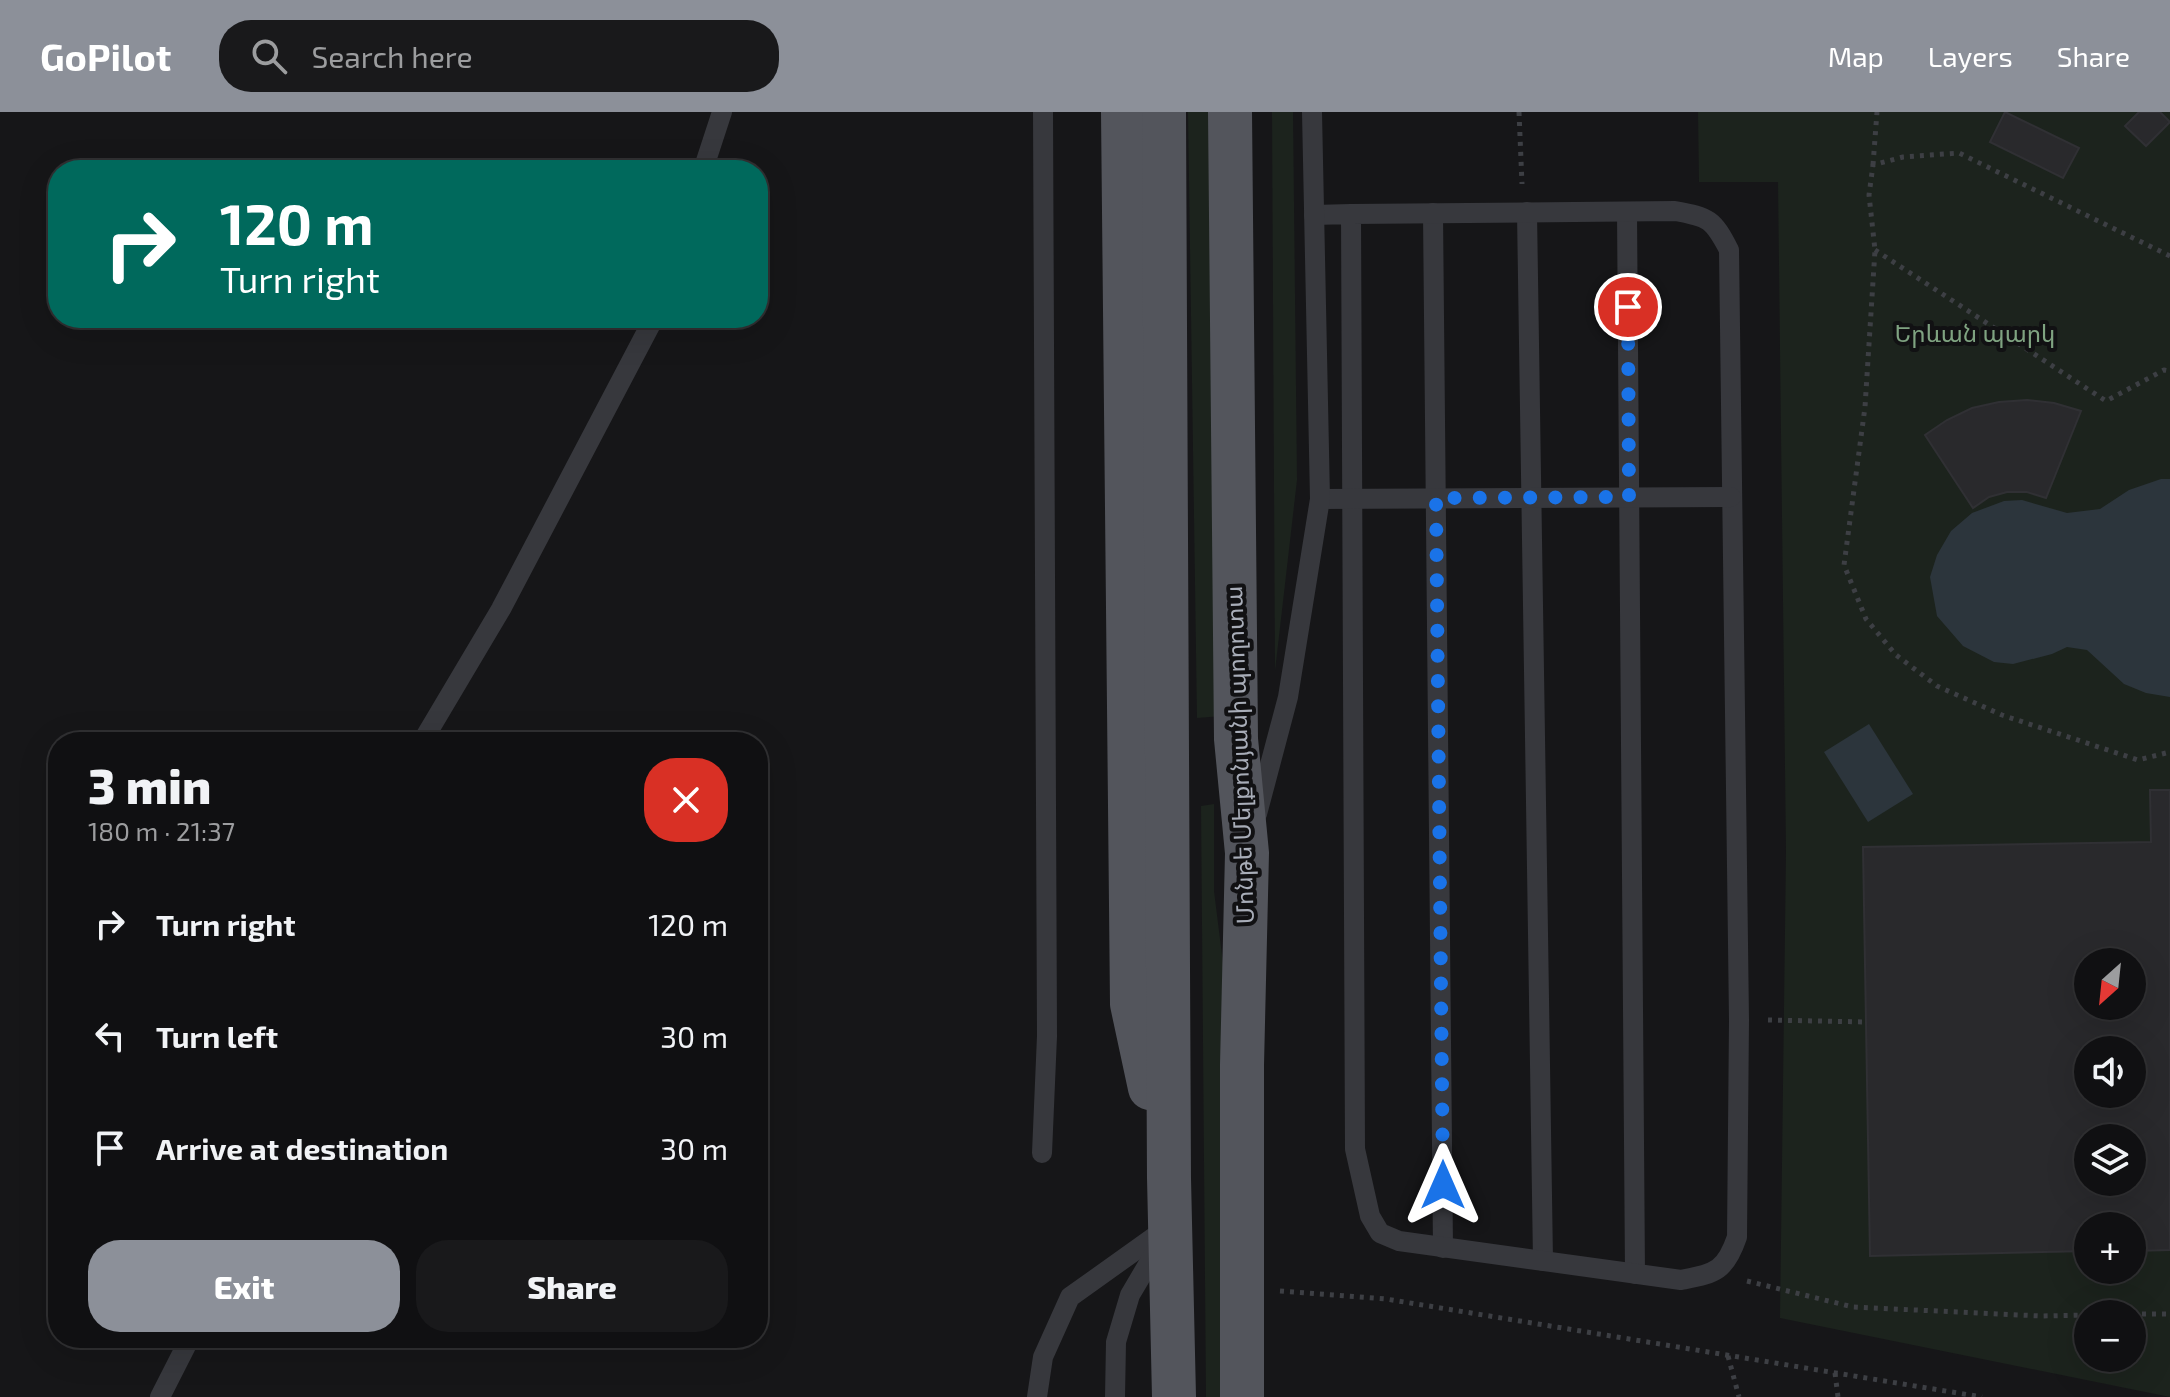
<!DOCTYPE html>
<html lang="en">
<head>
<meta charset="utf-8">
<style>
  :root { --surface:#101012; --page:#19191b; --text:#f1f3f6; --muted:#9c9d9f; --line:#303032; --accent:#8c9099 }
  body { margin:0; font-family:"Exo 2","Noto Sans Armenian",sans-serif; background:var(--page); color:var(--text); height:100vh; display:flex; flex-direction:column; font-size:30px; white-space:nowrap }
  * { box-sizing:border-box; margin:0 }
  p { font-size:26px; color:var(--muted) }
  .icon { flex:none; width:44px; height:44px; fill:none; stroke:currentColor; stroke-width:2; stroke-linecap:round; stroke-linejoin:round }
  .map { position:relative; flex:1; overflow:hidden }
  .panel { position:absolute; left:48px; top:620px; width:720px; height:616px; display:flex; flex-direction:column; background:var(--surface); border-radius:32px; box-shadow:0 8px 32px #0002,0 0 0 2px var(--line) }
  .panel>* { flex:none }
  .top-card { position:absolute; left:48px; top:48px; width:720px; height:168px; border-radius:32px; box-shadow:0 8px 32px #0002,0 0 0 2px var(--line); background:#00695c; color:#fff; overflow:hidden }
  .needle { width:52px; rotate:207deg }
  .tools { position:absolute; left:2074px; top:836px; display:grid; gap:16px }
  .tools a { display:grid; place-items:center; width:72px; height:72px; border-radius:50%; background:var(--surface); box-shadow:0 8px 32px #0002,0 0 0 2px var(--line); font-size:40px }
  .pin { position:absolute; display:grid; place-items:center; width:68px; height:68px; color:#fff; margin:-34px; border:4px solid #fff; border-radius:50%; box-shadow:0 2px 8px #0007 }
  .me { position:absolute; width:88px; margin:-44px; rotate:0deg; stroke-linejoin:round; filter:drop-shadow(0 0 6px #0008) }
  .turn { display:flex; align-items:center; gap:28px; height:168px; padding:0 40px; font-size:36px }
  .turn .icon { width:104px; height:104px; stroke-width:2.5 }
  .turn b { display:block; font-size:56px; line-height:68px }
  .round { display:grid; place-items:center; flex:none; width:84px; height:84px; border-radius:32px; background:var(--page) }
  .summary { display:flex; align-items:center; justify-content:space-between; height:136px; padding:0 40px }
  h1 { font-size:48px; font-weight:800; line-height:60px }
  .primary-button { display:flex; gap:16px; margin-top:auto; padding:16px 40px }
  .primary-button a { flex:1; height:92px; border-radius:32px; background:var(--accent); color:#fff; font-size:32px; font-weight:800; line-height:92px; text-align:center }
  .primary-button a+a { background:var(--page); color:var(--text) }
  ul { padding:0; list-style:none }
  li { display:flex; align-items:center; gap:24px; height:112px; padding:0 40px }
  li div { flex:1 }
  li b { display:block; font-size:30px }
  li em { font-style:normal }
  header { display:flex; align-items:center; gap:48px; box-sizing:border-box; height:112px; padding:0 40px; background:var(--accent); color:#fff }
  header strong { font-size:38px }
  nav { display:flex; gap:44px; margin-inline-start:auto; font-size:28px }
  .search { width:560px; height:72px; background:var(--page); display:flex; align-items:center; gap:20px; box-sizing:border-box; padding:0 28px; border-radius:32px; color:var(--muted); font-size:30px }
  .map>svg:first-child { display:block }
  .green { fill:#1c231d; fill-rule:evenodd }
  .water { fill:#2c353c }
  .building { fill:#29292c; stroke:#303034; stroke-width:2; fill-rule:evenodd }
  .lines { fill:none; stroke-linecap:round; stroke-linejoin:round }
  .path { stroke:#3d3f44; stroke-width:5; stroke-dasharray:4 6; stroke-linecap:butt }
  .service { stroke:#37383d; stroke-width:20 }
  .primary { stroke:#53555c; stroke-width:44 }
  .route { stroke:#1a73e8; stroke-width:14; stroke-dasharray:0 25.2 }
  .labels { text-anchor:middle; stroke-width:8; stroke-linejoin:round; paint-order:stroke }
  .park-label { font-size:24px; fill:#7fa381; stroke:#111113 }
  .street-label { font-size:24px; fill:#a8adb8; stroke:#111113 }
</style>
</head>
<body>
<header>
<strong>GoPilot</strong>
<div class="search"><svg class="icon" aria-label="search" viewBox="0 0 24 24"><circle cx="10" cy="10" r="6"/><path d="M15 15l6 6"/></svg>Search here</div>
<nav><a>Map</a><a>Layers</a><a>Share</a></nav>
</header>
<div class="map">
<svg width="2170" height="1285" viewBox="0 0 2170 1285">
  <rect width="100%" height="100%" fill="#161618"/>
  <g class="green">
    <path d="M1188,0H1211L1222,604L1197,606Z"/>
    <path d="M1272,0H1293L1297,368L1275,559Z"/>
    <path d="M1698,0H2170V1285L1780,1206L1786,740L1778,70H1699ZM2088,850H2132V894H2088ZM2088,938H2132V982H2088ZM2088,1026H2132V1070H2088ZM2088,1114H2132V1158H2088ZM2088,1202H2132V1246H2088Z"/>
    <path d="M1214,692V779L1227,883L1232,1285H1206L1201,694Z"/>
  </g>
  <g class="water">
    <path d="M2161,367H2170V585L2146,581L2124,572L2087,538L2067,535L2052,542L2013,552L1994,550L1963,534L1937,504L1930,465L1937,443L1951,419L1972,401L2004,389L2022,388L2067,401L2100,397L2129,378Z"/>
    <path d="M1869,612L1913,682L1868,710L1824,640Z"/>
  </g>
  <g class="building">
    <path d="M2005,0L2079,36L2063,66L1990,30Z"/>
    <path d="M2139,0H2160L2170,10L2146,34L2125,14Z"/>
    <path d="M2027,288L2054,291L2081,299L2046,386L2027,380H2007L1989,385L1973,396L1925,323L1947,308L1972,296L1999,290Z"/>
    <path d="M2150,678H2170V1138L2132,1139V1114H2088V1139L1870,1144L1863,735L2151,730ZM2088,850H2132V894H2088ZM2088,938H2132V982H2088ZM2088,1026H2132V1070H2088Z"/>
  </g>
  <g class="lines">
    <g class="path">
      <path d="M1519,0L1522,72"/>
      <path d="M1873,53L1877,0"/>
      <path d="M1875,138L2106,289L2164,258L2170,259"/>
      <path d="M2170,144L1959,41L1903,45L1873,53L1869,83L1875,138L1865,295L1844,453L1866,507L1896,543L1937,574L2002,603L2138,648L2170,640"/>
      <path d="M1768,908L1867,910"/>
      <path d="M1747,1169L1853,1195L2041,1204L2088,1203"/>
      <path d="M1280,1179L1386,1187L1982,1285"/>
      <path d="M2132,1202H2170"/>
      <path d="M1728,1244L1739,1285"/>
      <path d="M1835,1261L1838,1285"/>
    </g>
    <g class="service">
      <path d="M703,58L722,0"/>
      <path d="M1527,100L1543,1149"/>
      <path d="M1627,100L1635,1162"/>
      <path d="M1433,101L1443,1136"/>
      <path d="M1314,103L1351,102L1675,99C1709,105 1713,107 1729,138L1739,908L1737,1125C1725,1160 1715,1161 1681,1168L1399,1129L1380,1121L1370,1104L1355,1037L1351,102"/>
      <path d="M1320,387L1731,385"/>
      <path d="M422,630L501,497L654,206"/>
      <path d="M1257,702L1288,585L1320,387L1312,0"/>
      <path d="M1042,1041L1047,924L1043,0"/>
      <path d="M160,1285L190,1226"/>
      <path d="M1037,1285L1043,1245L1070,1185L1171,1113"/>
      <path d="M1115,1285L1116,1230L1130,1183L1163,1127"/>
    </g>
    <g class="primary">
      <path d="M1123,0L1132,892L1150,976"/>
      <path d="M1164,0L1169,1066L1174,1285"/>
      <path d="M1230,0L1236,627L1247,741L1242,953V1285"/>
    </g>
  </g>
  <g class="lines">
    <path class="route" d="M1443,1073L1436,386L1629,385L1628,195"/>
  </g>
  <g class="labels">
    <g class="park-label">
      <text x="1975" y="230">Երևան պարկ</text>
    </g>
    <g class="street-label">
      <text transform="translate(1240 643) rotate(-92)" y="8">Մոնթե Մելքոնյանի պողոտա</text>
    </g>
  </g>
</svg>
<div class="tools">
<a><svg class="needle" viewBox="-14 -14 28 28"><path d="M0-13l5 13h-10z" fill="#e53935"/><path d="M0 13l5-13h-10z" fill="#9c9d9f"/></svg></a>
<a><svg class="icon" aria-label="sound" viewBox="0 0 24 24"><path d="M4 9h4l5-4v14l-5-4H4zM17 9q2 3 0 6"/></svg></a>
<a><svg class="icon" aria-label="layers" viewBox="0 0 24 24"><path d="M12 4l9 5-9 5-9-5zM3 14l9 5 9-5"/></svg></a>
<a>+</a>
<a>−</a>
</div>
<div class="pin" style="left:1628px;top:195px;background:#d93025"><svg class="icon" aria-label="arrive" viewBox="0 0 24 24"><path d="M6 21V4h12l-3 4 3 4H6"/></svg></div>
<svg class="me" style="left:1443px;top:1073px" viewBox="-20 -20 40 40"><path d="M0-17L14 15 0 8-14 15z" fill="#1a73e8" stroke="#fff" stroke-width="4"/></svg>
<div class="top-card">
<div class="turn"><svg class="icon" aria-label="right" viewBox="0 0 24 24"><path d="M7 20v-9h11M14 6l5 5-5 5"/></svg><div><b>120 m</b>Turn right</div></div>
</div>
<section class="panel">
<div class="summary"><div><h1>3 min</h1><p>180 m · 21:37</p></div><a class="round" style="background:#d93025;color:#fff"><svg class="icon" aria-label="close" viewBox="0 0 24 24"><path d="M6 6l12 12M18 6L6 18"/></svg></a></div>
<ul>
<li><svg class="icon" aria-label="right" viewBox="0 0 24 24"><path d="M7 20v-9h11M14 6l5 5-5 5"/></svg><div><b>Turn right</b></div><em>120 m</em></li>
<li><svg class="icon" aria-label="left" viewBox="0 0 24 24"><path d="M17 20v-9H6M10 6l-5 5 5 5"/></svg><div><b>Turn left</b></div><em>30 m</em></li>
<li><svg class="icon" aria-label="arrive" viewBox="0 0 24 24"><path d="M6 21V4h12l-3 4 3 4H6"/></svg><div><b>Arrive at destination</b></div><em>30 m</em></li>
</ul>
<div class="primary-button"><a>Exit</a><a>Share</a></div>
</section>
</div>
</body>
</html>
